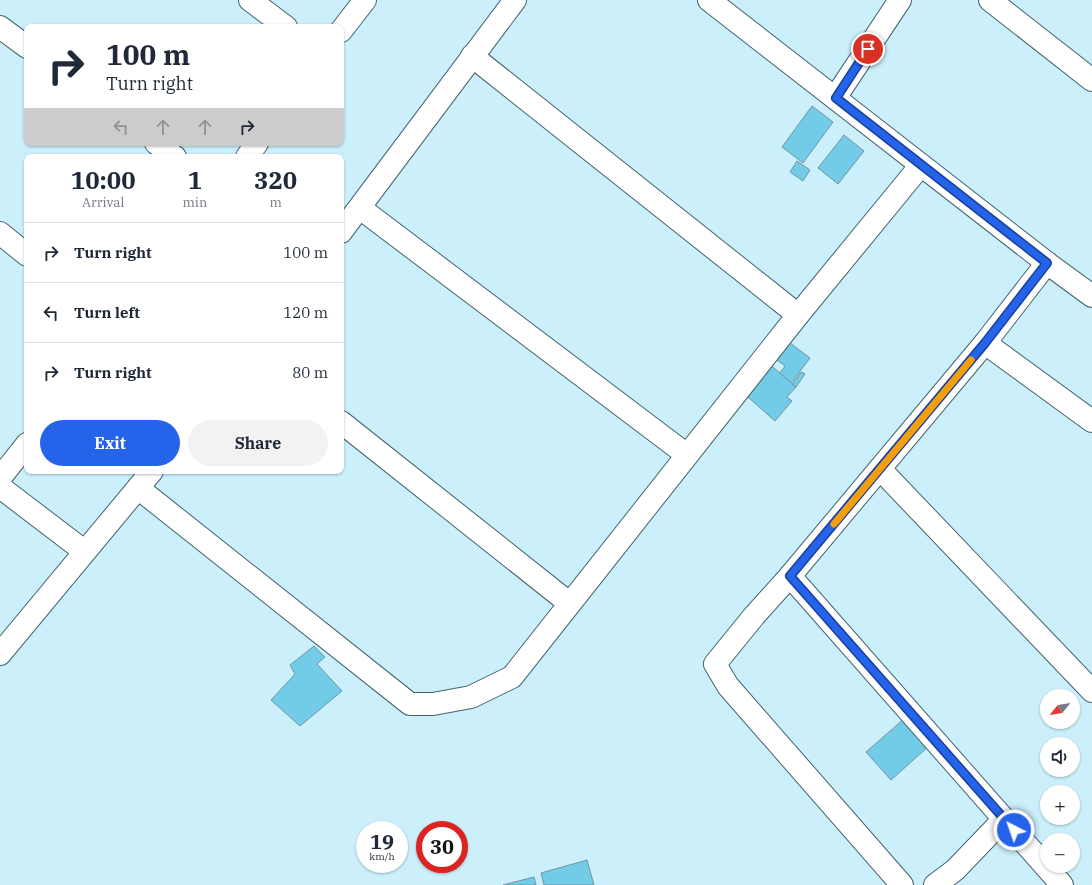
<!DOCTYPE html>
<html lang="en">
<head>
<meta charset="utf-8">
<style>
  :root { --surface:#fff; --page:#f2f2f3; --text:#1f2937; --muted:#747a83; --line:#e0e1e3; --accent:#2563eb }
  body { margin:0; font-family:"IBM Plex Serif",serif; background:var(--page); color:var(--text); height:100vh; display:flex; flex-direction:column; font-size:15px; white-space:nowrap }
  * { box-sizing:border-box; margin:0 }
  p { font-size:13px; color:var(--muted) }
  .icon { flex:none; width:22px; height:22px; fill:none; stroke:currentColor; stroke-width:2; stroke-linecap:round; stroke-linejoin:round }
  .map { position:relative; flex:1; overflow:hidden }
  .side { position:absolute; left:24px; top:154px; width:320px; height:320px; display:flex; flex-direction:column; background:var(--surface); border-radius:8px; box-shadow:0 1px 3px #0004 }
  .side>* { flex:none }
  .top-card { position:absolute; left:24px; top:24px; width:320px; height:122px; border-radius:8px; box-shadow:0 1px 3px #0004; background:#fff; color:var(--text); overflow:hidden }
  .needle { width:26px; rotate:240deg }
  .controls { position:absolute; left:1040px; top:689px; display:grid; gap:8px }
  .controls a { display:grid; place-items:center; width:40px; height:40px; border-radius:50%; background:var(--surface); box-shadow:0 1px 3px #0004; font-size:20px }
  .speed { position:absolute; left:356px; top:821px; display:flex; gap:8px; font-size:20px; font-weight:700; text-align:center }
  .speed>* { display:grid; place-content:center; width:52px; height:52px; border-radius:50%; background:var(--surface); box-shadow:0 1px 3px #0004; line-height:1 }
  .speed small { font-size:10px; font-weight:400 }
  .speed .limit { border:6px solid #d22; background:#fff; color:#111 }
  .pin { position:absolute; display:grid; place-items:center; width:34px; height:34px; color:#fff; margin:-17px; border:2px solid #fff; border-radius:50%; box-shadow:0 1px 4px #0007 }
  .me { position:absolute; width:44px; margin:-22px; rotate:319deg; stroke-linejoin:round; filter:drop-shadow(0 0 3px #0008) }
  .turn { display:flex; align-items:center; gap:14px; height:84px; padding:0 16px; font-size:18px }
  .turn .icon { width:52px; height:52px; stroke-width:2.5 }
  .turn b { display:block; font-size:28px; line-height:34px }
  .lanes { display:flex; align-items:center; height:38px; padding:0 16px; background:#0003; justify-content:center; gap:20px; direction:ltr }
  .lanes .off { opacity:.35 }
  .eta { display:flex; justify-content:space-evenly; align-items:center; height:68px; text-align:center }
  .eta b { font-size:24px; font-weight:800; line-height:28px }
  .primary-button { display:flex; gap:8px; margin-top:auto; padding:8px 16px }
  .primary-button a { flex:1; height:46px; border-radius:24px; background:var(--accent); color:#fff; font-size:16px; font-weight:800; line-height:46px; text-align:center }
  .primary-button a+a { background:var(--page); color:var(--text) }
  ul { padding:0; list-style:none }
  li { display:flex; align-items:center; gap:12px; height:60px; padding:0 16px; border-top:1px solid var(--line) }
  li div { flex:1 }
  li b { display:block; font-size:15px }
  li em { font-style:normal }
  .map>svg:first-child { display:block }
  .building { fill:#72cce8; stroke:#7395a0 }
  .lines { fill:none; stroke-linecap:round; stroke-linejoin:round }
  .street-casing { stroke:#44646e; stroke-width:24 }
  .street { stroke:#fff; stroke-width:22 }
  .route-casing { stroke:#184099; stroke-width:10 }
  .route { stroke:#2563eb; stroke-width:7 }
  .slow { stroke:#f59e0b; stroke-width:7 }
</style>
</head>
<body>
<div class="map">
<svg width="1092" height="885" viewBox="0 0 1092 885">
  <rect width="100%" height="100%" fill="#cbeffb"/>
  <g class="building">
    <path d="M812,106L833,122L803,163L782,147Z"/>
    <path d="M844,135L864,151L838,184L818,168Z"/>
    <path d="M797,161L810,170L803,181L790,172Z"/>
    <path d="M786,340L810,358L791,383L779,374L785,366L773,357Z"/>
    <path d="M766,361L796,387L787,397L792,401L775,421L741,391Z"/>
    <path d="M801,372L805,374L796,387L792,384Z"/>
    <path d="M314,646L325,657L317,664L342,691L300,726L271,700L295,674L290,665Z"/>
    <path d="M905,718L929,746L891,780L866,752Z"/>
    <path d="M587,860L594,885H544L541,873Z"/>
    <path d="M534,877L536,885H503Z"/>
  </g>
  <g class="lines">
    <g class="street-casing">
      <g id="street">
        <path d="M250,0L286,27"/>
        <path d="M709,0L1047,263L1092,296"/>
        <path d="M990,0L1092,80"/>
        <path d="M0,27L27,47"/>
        <path d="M341,31L365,0"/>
        <path d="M472,56L798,315"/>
        <path d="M835,98L900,0"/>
        <path d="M156,143L175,157"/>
        <path d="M247,157L257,143"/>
        <path d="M360,208L687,455"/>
        <path d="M341,232L515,0"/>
        <path d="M0,233L27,255"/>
        <path d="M985,343L1047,263"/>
        <path d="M341,422L569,603"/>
        <path d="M880,469L1092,691"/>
        <path d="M0,478L27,444"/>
        <path d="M0,487L84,551"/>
        <path d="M138,488L410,704H433L471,697L512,677L798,315L921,165"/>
        <path d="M790,576L754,616L715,664L728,686L902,885"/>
        <path d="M0,654L152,471"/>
        <path d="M935,885L955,870L1004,819"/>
        <path d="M1062,885L790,576L985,343L1092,421"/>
      </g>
    </g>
    <use href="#street" class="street"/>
  </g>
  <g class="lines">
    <g class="route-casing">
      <path id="route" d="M868,49L836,98L1047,263L985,343L790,576L1014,830"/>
    </g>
    <use href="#route" class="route"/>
    <path class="slow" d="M834,524L971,360"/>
  </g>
</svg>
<div class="controls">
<a><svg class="needle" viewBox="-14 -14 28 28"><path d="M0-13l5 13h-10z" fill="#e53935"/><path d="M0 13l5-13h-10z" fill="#747a83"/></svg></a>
<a><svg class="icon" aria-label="sound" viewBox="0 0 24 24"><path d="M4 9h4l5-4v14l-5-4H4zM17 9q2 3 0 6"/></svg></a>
<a>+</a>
<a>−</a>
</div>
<div class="speed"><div>19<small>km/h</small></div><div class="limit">30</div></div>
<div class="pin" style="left:868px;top:49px;background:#d93025"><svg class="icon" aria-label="arrive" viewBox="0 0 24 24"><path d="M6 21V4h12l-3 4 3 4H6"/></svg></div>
<svg class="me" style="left:1014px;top:830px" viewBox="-20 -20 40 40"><circle r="17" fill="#2563eb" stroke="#fff" stroke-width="3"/><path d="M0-11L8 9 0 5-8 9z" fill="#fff"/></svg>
<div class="top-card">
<div class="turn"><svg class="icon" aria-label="right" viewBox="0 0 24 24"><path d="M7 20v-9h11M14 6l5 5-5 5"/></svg><div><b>100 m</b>Turn right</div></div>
<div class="lanes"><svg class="icon off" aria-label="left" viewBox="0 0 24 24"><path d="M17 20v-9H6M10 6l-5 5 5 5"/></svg><svg class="icon off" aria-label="ahead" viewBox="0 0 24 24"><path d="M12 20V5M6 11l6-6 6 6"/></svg><svg class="icon off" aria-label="ahead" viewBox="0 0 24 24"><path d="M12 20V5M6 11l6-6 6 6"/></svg><svg class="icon" aria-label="right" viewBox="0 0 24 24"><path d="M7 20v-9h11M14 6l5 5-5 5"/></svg></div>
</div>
<section class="side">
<div class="eta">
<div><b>10:00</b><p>Arrival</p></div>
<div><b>1</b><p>min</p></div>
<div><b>320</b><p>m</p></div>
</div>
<ul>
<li><svg class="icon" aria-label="right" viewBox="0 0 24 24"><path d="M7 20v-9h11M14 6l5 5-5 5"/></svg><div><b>Turn right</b></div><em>100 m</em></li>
<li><svg class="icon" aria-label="left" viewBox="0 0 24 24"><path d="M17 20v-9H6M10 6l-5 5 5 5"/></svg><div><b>Turn left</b></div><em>120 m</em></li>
<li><svg class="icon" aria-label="right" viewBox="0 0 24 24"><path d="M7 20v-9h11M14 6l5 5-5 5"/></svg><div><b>Turn right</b></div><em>80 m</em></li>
</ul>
<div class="primary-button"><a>Exit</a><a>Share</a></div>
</section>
</div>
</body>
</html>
